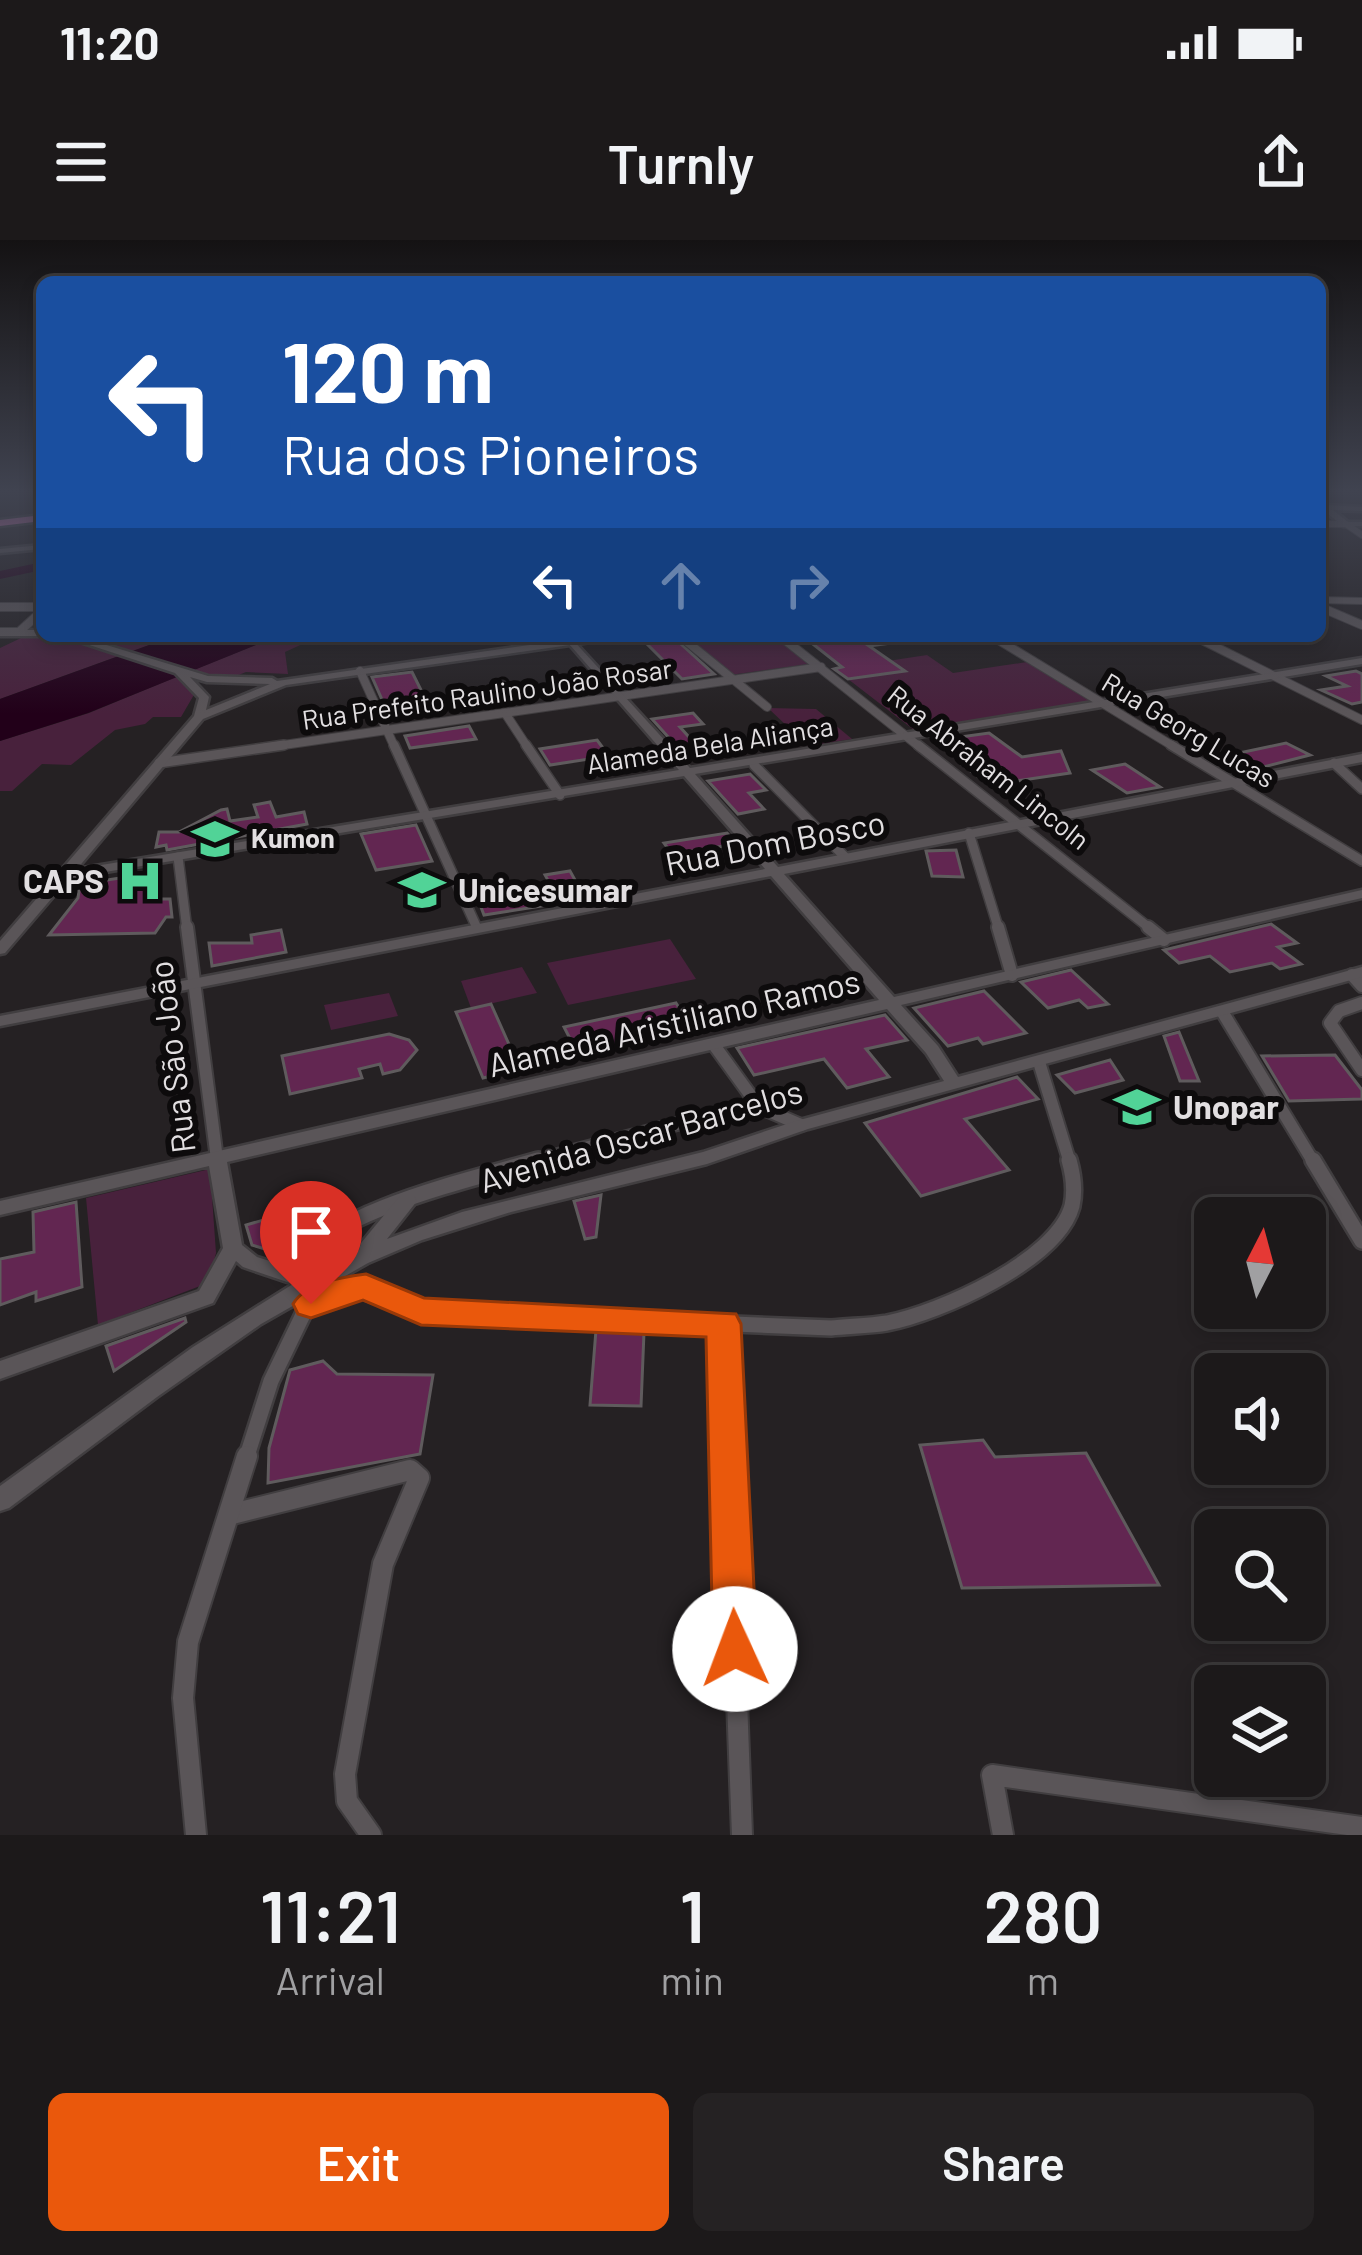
<!DOCTYPE html>
<html lang="en">
<head>
<meta charset="utf-8">
<style>
  :root { --surface:#1c191a; --page:#252223; --text:#f1f3f6; --muted:#a0a0a2; --line:#3a3839; --accent:#ea580c }
  body { margin:0; font-family:Barlow,sans-serif; background:var(--page); color:var(--text); height:100vh; display:flex; flex-direction:column; font-size:45px; white-space:nowrap }
  * { box-sizing:border-box; margin:0 }
  p { font-size:39px; color:var(--muted) }
  .icon { flex:none; width:66px; height:66px; fill:none; stroke:currentColor; stroke-width:2; stroke-linecap:round; stroke-linejoin:round }
  .map { position:relative; height:1595px; overflow:hidden }
  .drawer { display:flex; flex-direction:column; background:var(--surface); flex:1 }
  .drawer>* { flex:none }
  .guide { position:absolute; left:36px; top:36px; width:1290px; height:366px; border-radius:18px; box-shadow:0 6px 18px #0003,0 0 0 3px var(--line); background:#1a4fa0; color:#fff; overflow:hidden }
  .needle { width:78px; rotate:6deg }
  .fabs { position:absolute; left:1194px; top:957px; display:grid; gap:24px }
  .fabs a { display:grid; place-items:center; width:132px; height:132px; border-radius:18px; background:var(--surface); box-shadow:0 6px 18px #0003,0 0 0 3px var(--line); font-size:60px }
  .pin { position:absolute; display:grid; place-items:center; width:102px; height:102px; color:#fff; margin:-123px -51px; border-radius:50% 50% 50% 0; rotate:-45deg; box-shadow:0 0 12px #0007 }
  .pin .icon { rotate:45deg }
  .me { position:absolute; width:132px; margin:-66px; rotate:358deg; stroke-linejoin:round; filter:drop-shadow(0 0 9px #0008) }
  .turn { display:flex; align-items:center; gap:42px; height:252px; padding:0 48px; font-size:54px }
  .turn .icon { width:156px; height:156px; stroke-width:2.5 }
  .turn b { display:block; font-size:84px; line-height:102px }
  .lanes { display:flex; align-items:center; height:114px; padding:0 48px; background:#0003; justify-content:center; gap:60px; direction:ltr }
  .lanes .off { opacity:.35 }
  .eta { display:flex; justify-content:space-evenly; align-items:center; height:204px; text-align:center }
  .eta b { font-size:72px; font-weight:600; line-height:84px }
  .primary-button { display:flex; gap:24px; margin-top:auto; padding:24px 48px }
  .primary-button a { flex:1; height:138px; border-radius:18px; background:var(--accent); color:#fff; font-size:48px; font-weight:600; line-height:138px; text-align:center }
  .primary-button a+a { background:var(--page); color:var(--text) }
  .status { display:flex; justify-content:space-between; align-items:center; height:84px; padding:0 60px; background:var(--surface); direction:ltr }
  .status svg { height:33px; fill:currentColor }
  header { display:flex; justify-content:space-between; align-items:center; height:156px; padding:0 48px; background:var(--surface); font-size:54px; font-weight:600 }
  .map>svg:first-child { display:block }
  .green { fill:#48213c }
  .water { fill:#220019 }
  .lines { fill:none; stroke-linecap:round; stroke-linejoin:round }
  .river { fill:#220019; fill-rule:evenodd }
  .building { fill:#622651; stroke:#5f5b5d; stroke-width:3 }
  .street-far5-casing { stroke:#413e40; stroke-width:8 }
  .street-far4-casing { stroke:#413e40; stroke-width:10 }
  .street-far3-casing { stroke:#413e40; stroke-width:12 }
  .street-far2-casing { stroke:#413e40; stroke-width:16 }
  .street-far1-casing { stroke:#413e40; stroke-width:20 }
  .street-casing { stroke:#413e40; stroke-width:24 }
  .secondary-casing { stroke:#413e40; stroke-width:5 }
  .highway-casing { stroke:#413e40; stroke-width:5 }
  .street-far5 { stroke:#5a5558; stroke-width:6 }
  .street-far4 { stroke:#5a5558; stroke-width:8 }
  .street-far3 { stroke:#5a5558; stroke-width:9 }
  .street-far2 { stroke:#5a5558; stroke-width:12 }
  .street-far1 { stroke:#5a5558; stroke-width:15 }
  .street { stroke:#5a5558; stroke-width:20 }
  .secondary { fill:#5a5558; fill-rule:evenodd }
  .highway { fill:#ef81cd; fill-rule:evenodd }
  .route { fill:#ea580c; stroke:#983908; stroke-width:3 }
  .labels { text-anchor:middle; stroke-width:12; stroke-linejoin:round; paint-order:stroke }
  .far-street-label { font-size:27px; fill:#e2dfe1; stroke:#0d0b0c }
  .far-poi-label { font-size:27px; font-weight:bold; fill:#e2dfe1; stroke:#0d0b0c; text-anchor:start }
  .street-label { font-size:33px; fill:#e2dfe1; stroke:#0d0b0c }
  .poi-label { font-size:33px; font-weight:bold; fill:#e2dfe1; stroke:#0d0b0c; text-anchor:start }
</style>
</head>
<body>
<div class="status"><b>11:20</b><svg viewBox="0 0 49 12"><path d="M0 12V9h3v3zM5 12V6h3v6zM10 12V3h3v9zM15 12V0h3v12zM26 1h20v11H26zM47 4h2v5h-2z"/></svg></div>
<header><svg class="icon" aria-label="menu" viewBox="0 0 24 24"><path d="M4 6h16M4 12h16M4 18h16"/></svg>Turnly<svg class="icon" aria-label="share" viewBox="0 0 24 24"><path d="M12 15V3M7 8l5-5 5 5M5 13v7h14v-7"/></svg></header>
<div class="map">
<svg width="1362" height="1595" viewBox="0 0 1362 1595">
  <rect width="100%" height="100%" fill="#252123"/>
  <g class="green">
    <path d="M42,388V396H174L0,459V408Z"/>
    <path d="M278,396H320L285,412L288,434L246,432L231,438L191,431Z"/>
    <path d="M688,396H774L809,424L730,435Z"/>
    <path d="M927,415L953,433L1027,422L1091,461L914,490L835,429Z"/>
    <path d="M176,437L195,453L181,477H153L145,484L115,490L71,525L42,524L12,551H0V501L89,473Z"/>
    <path d="M768,468L816,469L852,499L808,506Z"/>
    <path d="M670,699L696,739L568,765L547,723Z"/>
    <path d="M522,727L537,753L471,768L461,741Z"/>
    <path d="M389,753L398,776L331,790L324,765Z"/>
    <path d="M210,929L216,1013L208,1043L98,1085L86,958Z"/>
  </g>
  <path class="water" d="M174,396H278L88,473L0,501V459Z"/>
  <g class="lines">
    <path class="river" d="M42,322V330L0,339V331Z"/>
  </g>
  <g class="building">
    <path d="M639,396H672L714,434L682,439Z"/>
    <path d="M844,396H892V403L869,406L905,431L848,439L834,429L842,427L809,401Z"/>
    <path d="M1356,431L1362,434V462L1352,464L1321,450L1347,446L1326,436Z"/>
    <path d="M412,432L425,458L384,464L372,437Z"/>
    <path d="M693,473L703,484L680,487L706,516L688,519L652,479Z"/>
    <path d="M469,486L476,499L410,508L405,496Z"/>
    <path d="M989,493L1022,517L1061,511L1070,533L989,545L964,526L984,523L953,498Z"/>
    <path d="M597,500L609,516L550,525L540,509Z"/>
    <path d="M1286,503L1310,515L1236,534L1211,519Z"/>
    <path d="M1125,524L1160,547L1127,553L1092,530Z"/>
    <path d="M750,534L766,550L749,553L764,569L738,574L708,541Z"/>
    <path d="M270,562L276,577L304,572L307,584L167,610L166,605L156,607L159,592H179L221,570L227,569L230,581L258,577L254,565Z"/>
    <path d="M416,585L432,621L376,630L361,594Z"/>
    <path d="M727,593L737,604L672,614L664,603Z"/>
    <path d="M956,610L963,637L932,636L926,611Z"/>
    <path d="M570,631L580,649L555,653L560,663L484,675L476,654L549,642L545,635Z"/>
    <path d="M160,632L159,659H170L172,677H166L155,693L49,695L78,658L80,644Z"/>
    <path d="M1271,684L1297,703L1278,707L1301,724L1280,729L1272,723L1230,732L1210,716L1179,723L1164,710Z"/>
    <path d="M281,690L286,712L212,726L209,703H252L251,695Z"/>
    <path d="M1071,730L1108,764L1088,768L1079,760L1048,768L1021,742Z"/>
    <path d="M984,751L1026,793L983,804L978,798L948,806L914,768Z"/>
    <path d="M676,763L694,791L579,816L564,787Z"/>
    <path d="M491,764L520,829L483,838L456,772Z"/>
    <path d="M885,775L907,800L866,809L889,837L847,848L824,819L754,835L737,808Z"/>
    <path d="M1179,792L1199,841H1180L1164,796Z"/>
    <path d="M389,794L409,800L417,810L400,830L383,834L380,824L359,829L362,838L290,854L282,816Z"/>
    <path d="M1335,815L1362,850V859L1289,861L1262,816Z"/>
    <path d="M1110,820L1123,840L1075,853L1057,835Z"/>
    <path d="M1017,837L1038,859L965,879L1009,930L921,956L865,883Z"/>
    <path d="M601,955L596,997L585,999L574,961Z"/>
    <path d="M76,962L82,1047L36,1061V1052L0,1065V1019L34,1012L33,972Z"/>
    <path d="M302,969L310,992L268,1010L252,1005L246,985Z"/>
    <path d="M185,1078L186,1082L114,1131L106,1106Z"/>
    <path d="M596,1090L644,1092L641,1166L590,1165Z"/>
    <path d="M323,1121L337,1134L433,1135L420,1214L268,1243L269,1208L290,1130Z"/>
    <path d="M983,1200L995,1217L1086,1213L1159,1345L962,1348L920,1205Z"/>
  </g>
  <g class="lines">
    <g class="street-far5-casing">
      <g id="street-far5">
        <path d="M1320,284H1346L1362,295"/>
        <path d="M1320,360L1362,361"/>
      </g>
    </g>
    <g class="street-far4-casing">
      <g id="street-far4">
        <path d="M0,367H42"/>
        <path d="M1320,367L1362,385"/>
        <path d="M0,392H19L42,371"/>
        <path d="M567,396L572,402L616,396"/>
        <path d="M680,396L767,467"/>
        <path d="M780,396L921,508"/>
        <path d="M992,396L1176,508"/>
        <path d="M1194,396L1362,480"/>
        <path d="M360,431L395,508"/>
        <path d="M505,473L528,508"/>
        <path d="M263,508L821,427"/>
      </g>
    </g>
    <g class="street-far3-casing">
      <g id="street-far3">
        <path d="M394,505L477,688"/>
        <path d="M526,505L560,555"/>
        <path d="M918,505L1152,690"/>
        <path d="M1171,505L1362,621"/>
        <path d="M159,523L284,505"/>
        <path d="M1334,523L1362,549"/>
        <path d="M754,525L845,617"/>
        <path d="M969,593L999,690"/>
        <path d="M178,617L187,690"/>
      </g>
    </g>
    <g class="street-far2-casing">
      <g id="street-far2">
        <path d="M187,687L217,919"/>
        <path d="M998,687L1012,735"/>
        <path d="M1148,687L1164,700"/>
        <path d="M1352,735L1362,746"/>
        <path d="M1362,763L1339,771L1330,783L1362,830"/>
        <path d="M1223,773L1314,923"/>
        <path d="M714,805L759,867L801,885"/>
        <path d="M1039,822L1070,923"/>
        <path d="M527,923L754,864"/>
      </g>
    </g>
    <g class="street-far1-casing">
      <g id="street-far1">
        <path d="M1313,920L1362,1001"/>
        <path d="M279,1030C347,967 451,945 538,920"/>
        <path d="M311,1064L357,1049L421,1071L831,1088C849,1086 869,1086 887,1083C939,1073 1057,1021 1072,966C1075,952 1073,934 1069,920"/>
        <path d="M723,1084L728,1219"/>
        <path d="M246,1219L271,1141L312,1056"/>
      </g>
    </g>
    <g class="street-casing">
      <g id="street">
        <path d="M728,1216L742,1595"/>
        <path d="M232,1274L410,1230L419,1238L383,1324L345,1534L347,1561L371,1595"/>
        <path d="M196,1595L183,1458L188,1402L247,1216"/>
        <path d="M1003,1595L992,1535L1362,1587"/>
      </g>
    </g>
    <g class="secondary-casing">
      <g id="secondary">
        <path d="M1325,265L1362,267V271L1333,270L1348,282H1362V286H1343L1322,269Z"/>
        <path d="M42,305V309L0,313V309Z"/>
        <rect x="0" y="390" width="42" height="6"/>
        <path d="M62,396H77L208,436L272,438L277,441L572,399L690,528L1362,418V424L695,534L778,627L1362,514V522L784,634L894,757L1362,650V658L901,765L938,806L958,837L1362,727V737L808,889L707,924L511,972L422,1000L368,1023L261,1084L157,1157L9,1268L0,1271V1246L193,1107L293,1044L243,1027L236,1021L213,1063L0,1139V1121L199,1051L223,1008L209,926L0,975V961L879,760L771,636L0,786V776L765,629L684,536L69,638L5,713L0,714V701L194,476L199,458L175,433ZM570,405L679,530L77,629L203,479L286,445ZM190,437L207,442L270,444L206,470L209,457ZM887,769L926,813L944,841L796,881L703,912L462,972L387,999L417,961L414,956H400L361,1003L359,1010L311,1034L257,1017L242,1005L227,922Z"/>
      </g>
    </g>
    <g class="highway-casing">
      <path id="highway" d="M42,275V281L0,286V280Z"/>
    </g>
    <use href="#street-far5" class="street-far5"/>
    <use href="#street-far4" class="street-far4"/>
    <use href="#street-far3" class="street-far3"/>
    <use href="#street-far2" class="street-far2"/>
    <use href="#street-far1" class="street-far1"/>
    <use href="#street" class="street"/>
    <use href="#secondary" class="secondary"/>
    <use href="#highway" class="highway"/>
  </g>
  <linearGradient id="sky" x2="0" y2="1"><stop stop-color="#141213"/><stop offset="0.53" stop-color="#404350"/><stop offset="1" stop-color="#404350" stop-opacity="0"/></linearGradient>
  <rect width="1362" height="474" fill="url(#sky)"/>
  <path class="route" d="M366,1034L424,1058L736,1074L741,1084L757,1409L751,1425L735,1431L719,1425L713,1409L706,1097L421,1085L363,1060L311,1078L298,1074L293,1064C306,1042 343,1037 366,1034Z"/>
  <defs>
    <g id="university-bare" transform="scale(3.6)"><path d="M0-5L7-2L0 1L-7-2ZM-4 1L0 2.5L4 1V4Q0 6-4 4Z" fill="#51d397" stroke="#0d0b0c" stroke-width="2.5" paint-order="stroke"/></g>
    <g id="hospital-bare" transform="scale(3.6)"><path d="M-5-5h3v3.5h4V-5h3V5h-3V1.5h-4V5h-3Z" fill="#51d397" stroke="#0d0b0c" stroke-width="2.5" paint-order="stroke"/></g>
  </defs>
  <g fill-rule="evenodd">
    <use href="#university-bare" x="215" y="599"/>
    <use href="#hospital-bare" x="140" y="641"/>
    <use href="#university-bare" x="422" y="650"/>
    <use href="#university-bare" x="1137" y="867"/>
  </g>
  <g class="labels">
    <g class="far-street-label">
      <text transform="translate(487 455) rotate(-8)" y="9">Rua Prefeito Raulino João Rosar</text>
      <text transform="translate(1188 491) rotate(31)" y="9">Rua Georg Lucas</text>
      <text transform="translate(710 506) rotate(-9)" y="9">Alameda Bela Aliança</text>
      <text transform="translate(988 528) rotate(38)" y="9">Rua Abraham Lincoln</text>
    </g>
    <g class="far-poi-label">
      <text x="251" y="608">Kumon</text>
    </g>
    <g class="street-label">
      <text transform="translate(775 603) rotate(-11)" y="12">Rua Dom Bosco</text>
      <text transform="translate(674 783) rotate(-13)" y="12">Alameda Aristiliano Ramos</text>
      <text transform="translate(172 817) rotate(-97)" y="12">Rua São João</text>
      <text transform="translate(641 896) rotate(-16)" y="12">Avenida Oscar Barcelos</text>
    </g>
    <g class="poi-label">
      <text x="104" y="653" text-anchor="end">CAPS</text>
      <text x="458" y="662">Unicesumar</text>
      <text x="1173" y="879">Unopar</text>
    </g>
  </g>
</svg>
<div class="fabs">
<a><svg class="needle" viewBox="-14 -14 28 28"><path d="M0-13l5 13h-10z" fill="#e53935"/><path d="M0 13l5-13h-10z" fill="#a0a0a2"/></svg></a>
<a><svg class="icon" aria-label="sound" viewBox="0 0 24 24"><path d="M4 9h4l5-4v14l-5-4H4zM17 9q2 3 0 6"/></svg></a>
<a><svg class="icon" aria-label="search" viewBox="0 0 24 24"><circle cx="10" cy="10" r="6"/><path d="M15 15l6 6"/></svg></a>
<a><svg class="icon" aria-label="layers" viewBox="0 0 24 24"><path d="M12 4l9 5-9 5-9-5zM3 14l9 5 9-5"/></svg></a>
</div>
<div class="pin" style="left:311px;top:1064px;background:#d93025"><svg class="icon" aria-label="arrive" viewBox="0 0 24 24"><path d="M6 21V4h12l-3 4 3 4H6"/></svg></div>
<svg class="me" style="left:735px;top:1409px" viewBox="-20 -20 40 40"><circle r="19" fill="#fff"/><path d="M0-13L10 11 0 6-10 11z" fill="#ea580c"/></svg>
<div class="guide">
<div class="turn"><svg class="icon" aria-label="left" viewBox="0 0 24 24"><path d="M17 20v-9H6M10 6l-5 5 5 5"/></svg><div><b>120 m</b>Rua dos Pioneiros</div></div>
<div class="lanes"><svg class="icon" aria-label="left" viewBox="0 0 24 24"><path d="M17 20v-9H6M10 6l-5 5 5 5"/></svg><svg class="icon off" aria-label="ahead" viewBox="0 0 24 24"><path d="M12 20V5M6 11l6-6 6 6"/></svg><svg class="icon off" aria-label="right" viewBox="0 0 24 24"><path d="M7 20v-9h11M14 6l5 5-5 5"/></svg></div>
</div>
</div>
<section class="drawer">
<div class="eta">
<div><b>11:21</b><p>Arrival</p></div>
<div><b>1</b><p>min</p></div>
<div><b>280</b><p>m</p></div>
</div>
<div class="primary-button"><a>Exit</a><a>Share</a></div>
</section>
</body>
</html>
